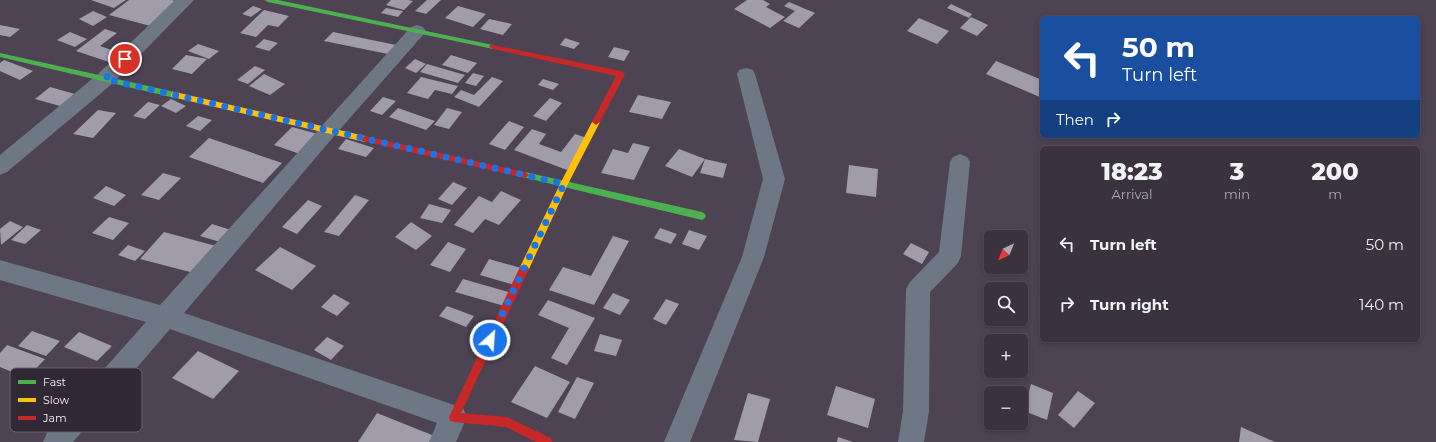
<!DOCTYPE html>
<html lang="en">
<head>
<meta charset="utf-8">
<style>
  :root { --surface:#3a323e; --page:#413a45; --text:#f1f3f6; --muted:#abaab0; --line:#544d58 }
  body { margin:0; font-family:Montserrat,sans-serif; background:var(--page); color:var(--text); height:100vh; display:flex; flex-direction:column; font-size:15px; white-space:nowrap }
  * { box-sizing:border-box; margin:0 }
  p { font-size:13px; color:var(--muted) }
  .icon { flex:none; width:22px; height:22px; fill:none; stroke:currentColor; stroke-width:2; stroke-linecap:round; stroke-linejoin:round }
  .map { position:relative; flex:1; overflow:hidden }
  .details { position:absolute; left:1040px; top:146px; width:380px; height:196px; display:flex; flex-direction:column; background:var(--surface); border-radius:6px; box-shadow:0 2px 6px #0003,0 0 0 1px var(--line) }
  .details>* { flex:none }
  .top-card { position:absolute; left:1040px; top:16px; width:380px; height:122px; border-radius:6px; box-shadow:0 2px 6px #0003,0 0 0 1px var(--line); background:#1a4fa0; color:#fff; overflow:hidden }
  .needle { width:26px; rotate:223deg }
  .tools { position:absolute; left:984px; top:230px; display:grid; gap:8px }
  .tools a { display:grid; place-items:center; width:44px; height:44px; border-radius:6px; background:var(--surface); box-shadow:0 2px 6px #0003,0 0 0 1px var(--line); font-size:20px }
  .pin { position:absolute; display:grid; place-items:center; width:34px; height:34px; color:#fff; margin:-17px; border:2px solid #fff; border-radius:50%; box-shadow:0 1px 4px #0007 }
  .me { position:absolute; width:44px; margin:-22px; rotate:26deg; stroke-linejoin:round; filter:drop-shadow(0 0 3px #0008) }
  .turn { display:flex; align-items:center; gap:14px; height:84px; padding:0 16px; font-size:18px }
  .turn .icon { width:52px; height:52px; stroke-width:2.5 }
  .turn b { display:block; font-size:28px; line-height:34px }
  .then { display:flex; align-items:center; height:38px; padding:0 16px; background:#0003; gap:8px; font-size:15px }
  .eta { display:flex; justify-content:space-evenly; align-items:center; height:68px; text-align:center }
  .eta b { font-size:24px; font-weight:800; line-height:28px }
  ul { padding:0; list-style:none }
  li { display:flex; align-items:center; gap:12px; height:60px; padding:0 16px }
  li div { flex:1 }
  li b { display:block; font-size:15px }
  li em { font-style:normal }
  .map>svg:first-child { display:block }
  .building { fill:#a19caa }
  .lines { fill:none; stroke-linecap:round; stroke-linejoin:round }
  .street { fill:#6e7784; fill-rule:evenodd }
  .fast { fill:#4caf50; fill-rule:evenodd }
  .slow { fill:#ffc107; fill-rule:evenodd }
  .jam { fill:#c62828; fill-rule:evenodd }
  .route { stroke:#1a73e8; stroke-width:7; stroke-dasharray:0 12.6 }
  .key { fill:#302835; stroke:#6b6271; stroke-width:1 }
  .key-label { font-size:11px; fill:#f6ebfd }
</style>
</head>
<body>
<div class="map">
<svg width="1436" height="442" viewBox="0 0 1436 442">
  <rect width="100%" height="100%" fill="#4d4353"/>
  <g class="building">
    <path d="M91,0H126L114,8Z"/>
    <path d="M129,0H172L187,4L158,28L109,15Z"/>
    <path d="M391,0H408L413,1L404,10L386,5Z"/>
    <path d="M427,0H441L426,14L415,11Z"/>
    <path d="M747,0H763L770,4L766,7L785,17L770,28L734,9Z"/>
    <path d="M789,2L815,13L799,28L783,21L795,11L784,6Z"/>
    <path d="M951,4L972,14L969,18L947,8Z"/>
    <path d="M253,6L262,9L251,17L242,14Z"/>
    <path d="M458,6L486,14L473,27L445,18Z"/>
    <path d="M386,8L403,11L398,17L381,13Z"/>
    <path d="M264,10L289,16L278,27L268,25L256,37L240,33Z"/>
    <path d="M93,11L107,17L93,26L79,19Z"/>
    <path d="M971,17L988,25L977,36L960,28Z"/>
    <path d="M919,18L949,31L937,44L907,31Z"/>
    <path d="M489,19L512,24L503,35L480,29Z"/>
    <path d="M0,25L20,29L10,37L0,35Z"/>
    <path d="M105,29L117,33L100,46L127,55L115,64L76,51Z"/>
    <path d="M70,32L87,39L75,47L57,40Z"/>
    <path d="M333,32L396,45L388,54L324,41Z"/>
    <path d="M565,38L580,43L574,49L560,45Z"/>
    <path d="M264,39L278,43L269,51L255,47Z"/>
    <path d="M198,44L219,51L209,59L188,51Z"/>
    <path d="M614,47L630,51L624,61L608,57Z"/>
    <path d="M186,55L207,59L192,74L172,69Z"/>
    <path d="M451,55L477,63L468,73L442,65Z"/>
    <path d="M415,59L426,64L416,73L405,68Z"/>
    <path d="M4,60L33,71L20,80L0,71V63Z"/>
    <path d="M996,61L1042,80V98L986,74Z"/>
    <path d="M427,64L465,75L458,83L420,72Z"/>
    <path d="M255,66L265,70L248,84L237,80Z"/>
    <path d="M473,73L484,76L476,86L465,83Z"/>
    <path d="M264,74L285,84L270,95L249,86Z"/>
    <path d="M421,77L458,86L452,94L435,90L428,99L407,93Z"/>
    <path d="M492,77L503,81L479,107L454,97L461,90L474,95Z"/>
    <path d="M543,79L559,84L553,90L538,85Z"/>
    <path d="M50,87L75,94L60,106L35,99Z"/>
    <path d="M638,95L671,102L662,119L629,112Z"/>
    <path d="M383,97L396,101L382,115L370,111Z"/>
    <path d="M550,98L562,103L546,121L533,116Z"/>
    <path d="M171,99L186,106L176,113L161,106Z"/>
    <path d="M148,102L160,105L145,119L133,116Z"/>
    <path d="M398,108L435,121L426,130L389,117Z"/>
    <path d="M447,108L462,112L449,129L434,125Z"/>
    <path d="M98,110L116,113L93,138L73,134Z"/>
    <path d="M198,116L212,120L200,131L186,126Z"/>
    <path d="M509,121L524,127L505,150L489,144Z"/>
    <path d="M292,127L318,134L300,154L274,145Z"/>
    <path d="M532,129L546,134L539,144L561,152L575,134L590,139L567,170L514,150Z"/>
    <path d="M209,138L282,163L263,183L189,157Z"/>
    <path d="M346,139L374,148L366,157L338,149Z"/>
    <path d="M633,143L650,147L634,180L601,173L613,149L628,153Z"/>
    <path d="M679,149L705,159L692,177L665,166Z"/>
    <path d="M705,159L727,164L723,178L700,173Z"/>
    <path d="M849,165L878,169L876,197L846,193Z"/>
    <path d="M163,173L181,178L159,200L141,195Z"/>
    <path d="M453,182L467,188L452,205L438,199Z"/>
    <path d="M106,186L126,195L114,206L93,198Z"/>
    <path d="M501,191L521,200L499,225L485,219L473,233L454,225L479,196L492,202Z"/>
    <path d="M355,195L369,200L339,236L324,232Z"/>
    <path d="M308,200L322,206L297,234L282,227Z"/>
    <path d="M429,204L451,210L442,223L420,218Z"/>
    <path d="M109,217L129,223L113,240L92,233Z"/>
    <path d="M10,221L23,227L1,245L0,229Z"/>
    <path d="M411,222L432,236L416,250L395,237Z"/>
    <path d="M212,224L231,230L220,242L200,236Z"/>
    <path d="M27,225L41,230L25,244L11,240Z"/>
    <path d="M660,228L677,234L671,244L654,238Z"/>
    <path d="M689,230L707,236L699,250L682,244Z"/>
    <path d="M164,232L216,246L194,273L140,259Z"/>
    <path d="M613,236L629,241L594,305L549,290L563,267L591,276Z"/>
    <path d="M448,242L466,249L450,272L430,265Z"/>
    <path d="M911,243L929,252L922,264L903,254Z"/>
    <path d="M128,245L145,251L135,261L118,255Z"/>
    <path d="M280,247L316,266L292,290L255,270Z"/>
    <path d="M489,259L528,270L518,286L480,275Z"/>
    <path d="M463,279L515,294L508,307L455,292Z"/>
    <path d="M613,293L630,300L620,315L603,308Z"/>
    <path d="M334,294L350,303L337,316L321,307Z"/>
    <path d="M666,299L679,304L666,325L653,319Z"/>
    <path d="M548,300L595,318L567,365L551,358L569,328L538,315Z"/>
    <path d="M447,306L474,316L466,327L439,316Z"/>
    <path d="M32,331L60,341L46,356L18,346Z"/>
    <path d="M79,332L112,346L97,361L64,347Z"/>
    <path d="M600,334L622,340L616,356L594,351Z"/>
    <path d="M327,337L344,346L331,360L314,350Z"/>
    <path d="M7,345L45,359L27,378L0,367V353Z"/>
    <path d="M198,351L239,371L213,399L172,378Z"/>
    <path d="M535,366L570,382L547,418L511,402Z"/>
    <path d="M577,377L594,383L575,419L558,412Z"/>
    <path d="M1031,384L1053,393L1047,420L1024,411Z"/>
    <path d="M836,386L875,399L868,428L827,415Z"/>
    <path d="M1078,391L1095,403L1074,428L1058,415Z"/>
    <path d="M748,393L770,399L758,442L734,440Z"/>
    <path d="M377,413L437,437L434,442H358Z"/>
    <path d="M1241,427L1275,442H1239Z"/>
    <path d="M838,437L853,442H837Z"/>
  </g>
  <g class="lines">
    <g class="street">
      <path d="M175,0H194L112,84L7,172L0,175V155L98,74Z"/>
      <path d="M417,25L423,27L426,31L423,35L335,135L184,313L463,408L467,417L456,442H429L437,423L170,329L73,442H43L47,433L146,322L0,280V260L160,305L411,27Z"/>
      <path d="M746,68L753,70L755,74L785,179L764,257L690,442H664L742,257L763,179L737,74L739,70Z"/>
      <path d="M960,154L967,157L970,162L961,256L958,263L930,292L929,411L924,442H898L903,411L906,289L910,282L939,252L950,162L953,157Z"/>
    </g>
    <g class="fast">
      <path d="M264,0H278L493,45L497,47L493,49L268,2Z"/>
      <path d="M0,53L175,92L179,95L175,98L0,57Z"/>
      <path d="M525,172L702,212L705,214L706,216L705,218L702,220L522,177L521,175L522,173Z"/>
    </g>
    <g class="slow">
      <path d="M175,92L365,136L369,139L365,142L172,97L171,95L172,93Z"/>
      <path d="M596,119L600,122L568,184L529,269L527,272L524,273L521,272L519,269L560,184L592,122Z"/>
    </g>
    <g class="jam">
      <path d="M490,45H493L621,71L625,74L600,122L596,125L592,122L616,76L493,49L489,47Z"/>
      <path d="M365,136L525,172L529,175L525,178L362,141L361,139L362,137Z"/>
      <path d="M524,265L527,266L529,269L461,413L507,417L551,438L552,442H536L506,427L454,422L450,421L449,417L519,269L521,266Z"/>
    </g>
  </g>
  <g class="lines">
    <path class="route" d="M125,59L105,79L564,184L490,340"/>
  </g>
  <rect x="10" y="368" width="132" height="64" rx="6" class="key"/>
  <rect x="18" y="380" width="18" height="4" fill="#4caf50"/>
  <rect x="18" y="398" width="18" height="4" fill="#ffc107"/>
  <rect x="18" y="416" width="18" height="4" fill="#c62828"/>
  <g class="key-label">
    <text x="43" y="386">Fast</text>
    <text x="43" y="404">Slow</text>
    <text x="43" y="422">Jam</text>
  </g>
</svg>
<div class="tools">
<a><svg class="needle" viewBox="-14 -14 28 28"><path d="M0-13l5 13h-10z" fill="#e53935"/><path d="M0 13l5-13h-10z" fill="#abaab0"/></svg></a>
<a><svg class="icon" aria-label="search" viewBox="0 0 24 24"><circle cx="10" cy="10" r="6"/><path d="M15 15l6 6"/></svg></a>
<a>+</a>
<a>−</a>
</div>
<div class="pin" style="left:125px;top:59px;background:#d93025"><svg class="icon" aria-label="arrive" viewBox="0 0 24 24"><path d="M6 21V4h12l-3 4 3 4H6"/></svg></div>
<svg class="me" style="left:490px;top:340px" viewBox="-20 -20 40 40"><circle r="17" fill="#1a73e8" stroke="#fff" stroke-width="3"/><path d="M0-11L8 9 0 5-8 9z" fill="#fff"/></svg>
<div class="top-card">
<div class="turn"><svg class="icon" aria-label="left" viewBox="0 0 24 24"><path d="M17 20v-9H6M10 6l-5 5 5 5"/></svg><div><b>50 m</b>Turn left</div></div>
<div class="then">Then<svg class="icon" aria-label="right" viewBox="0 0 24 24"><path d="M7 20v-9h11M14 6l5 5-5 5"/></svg></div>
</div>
<section class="details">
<div class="eta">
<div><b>18:23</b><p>Arrival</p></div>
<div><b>3</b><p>min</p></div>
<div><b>200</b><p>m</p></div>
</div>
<ul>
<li><svg class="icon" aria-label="left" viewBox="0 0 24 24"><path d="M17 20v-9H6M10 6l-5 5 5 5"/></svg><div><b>Turn left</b></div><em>50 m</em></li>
<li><svg class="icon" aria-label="right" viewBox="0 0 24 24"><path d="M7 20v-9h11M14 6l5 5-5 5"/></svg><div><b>Turn right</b></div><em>140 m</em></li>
</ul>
</section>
</div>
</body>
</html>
